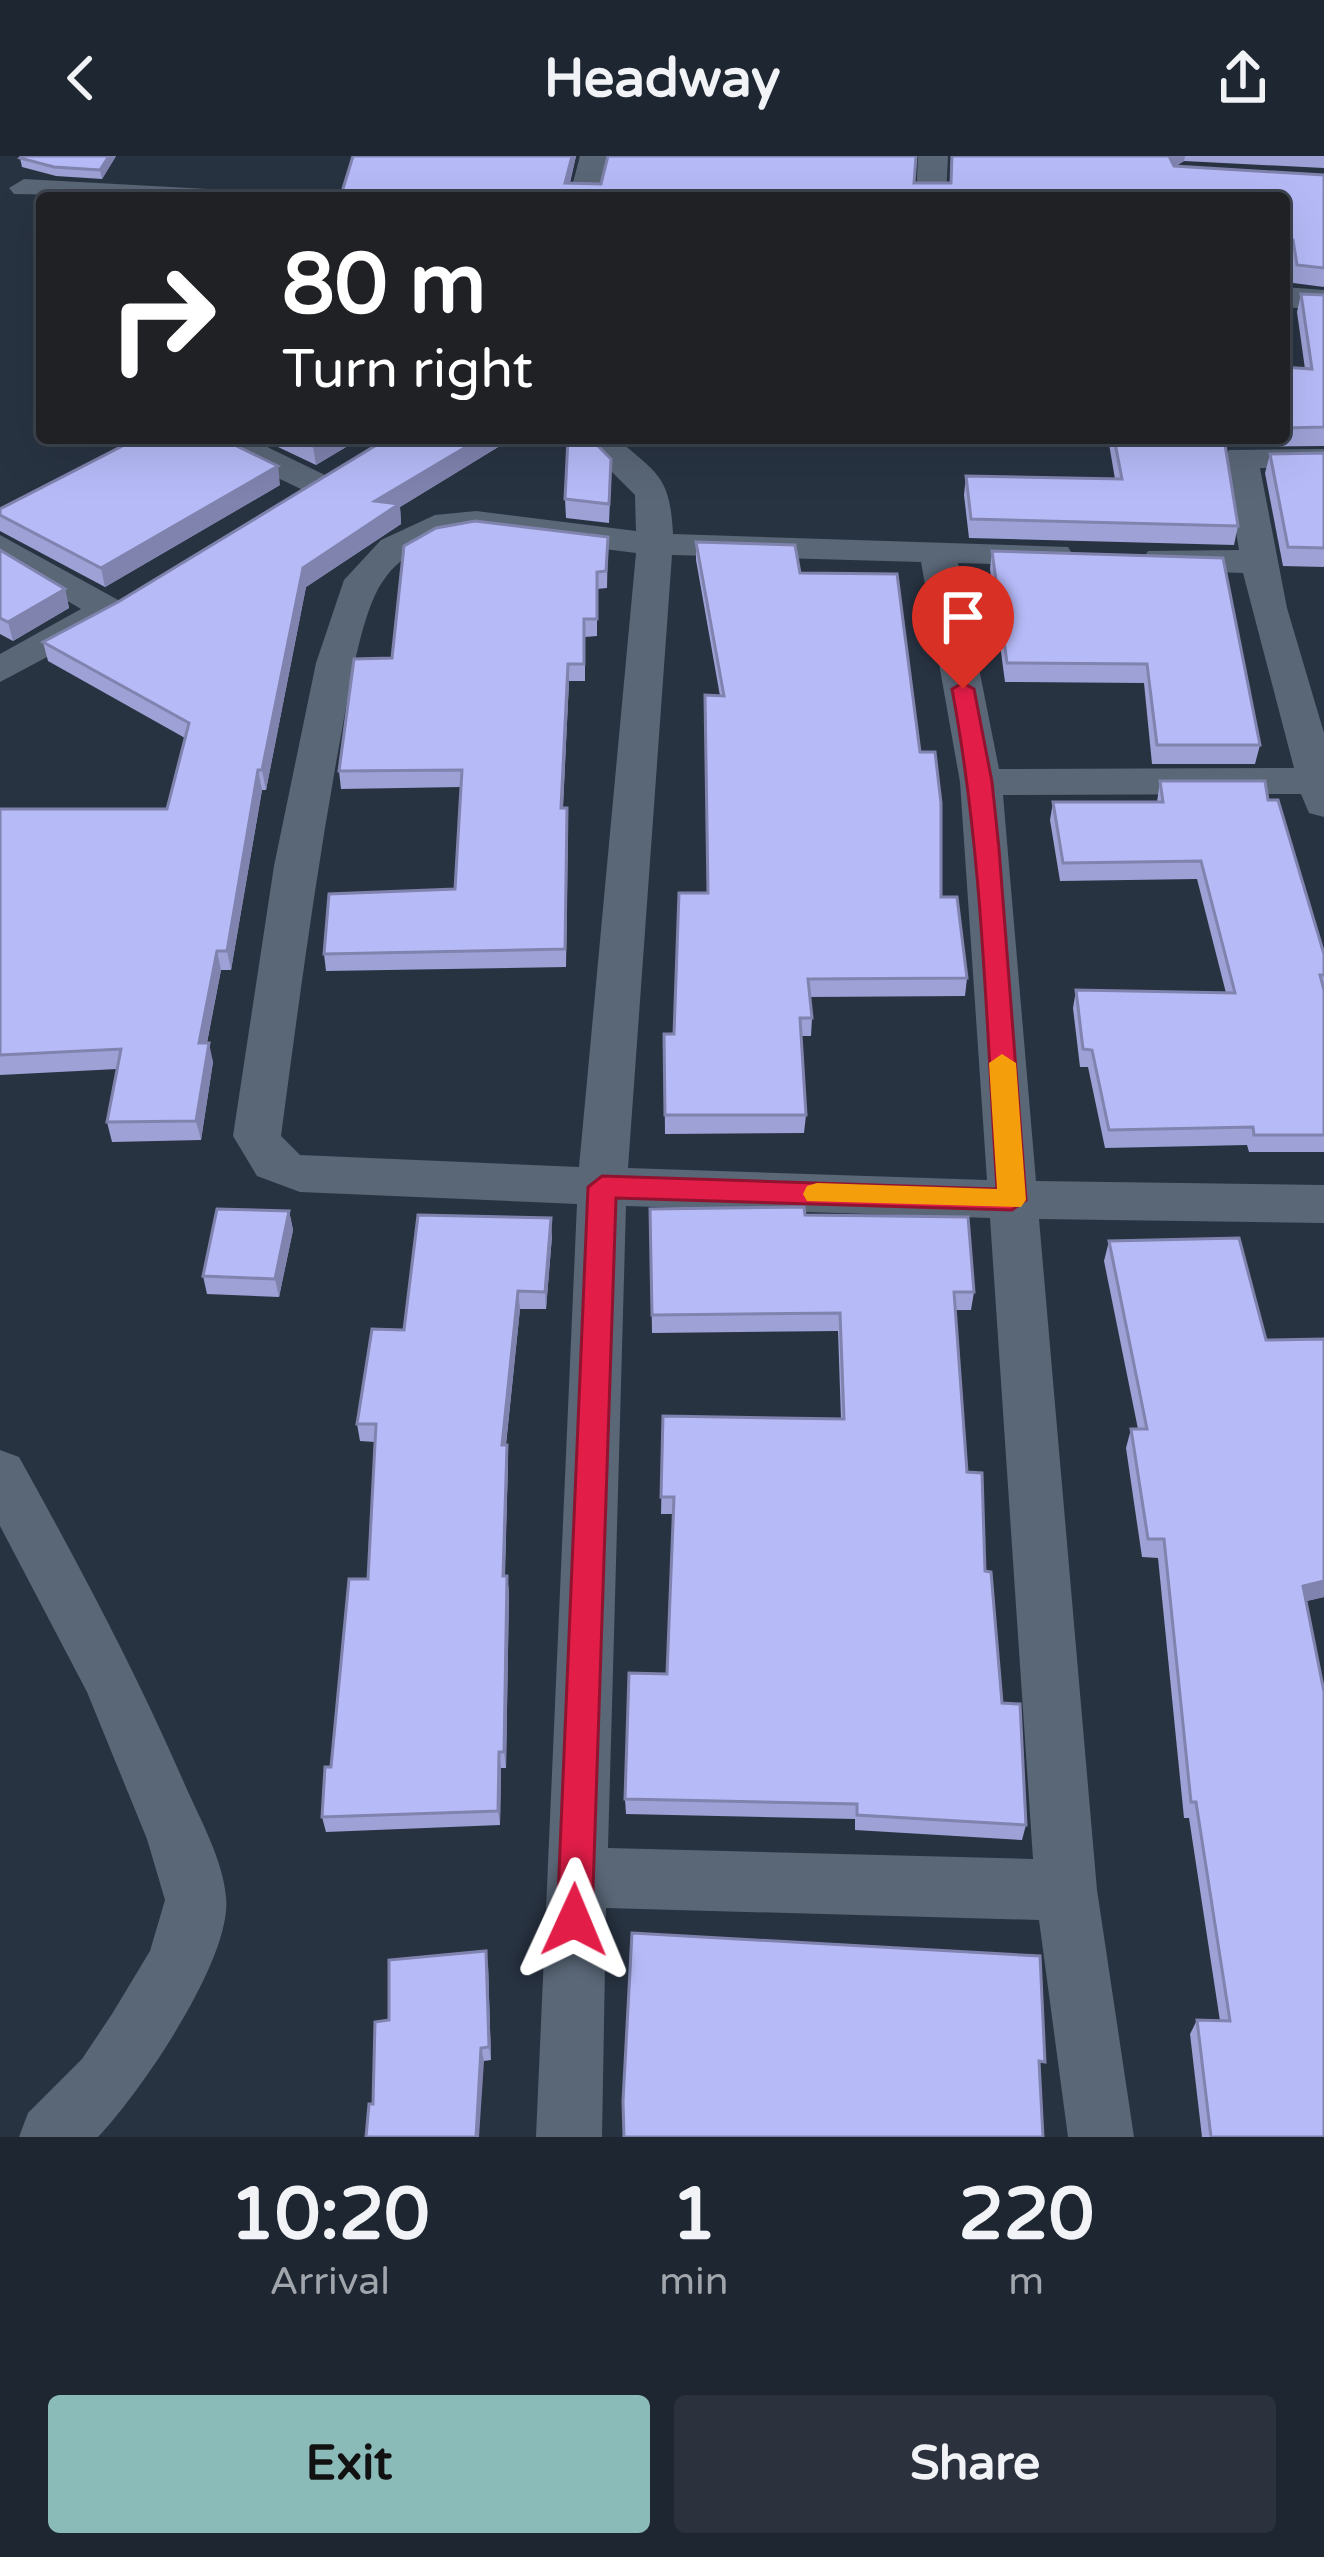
<!DOCTYPE html>
<html lang="en">
<head>
<meta charset="utf-8">
<style>
  :root { --surface:#1e2632; --page:#2b323e; --text:#f1f3f6; --muted:#a1a5ac; --line:#3c434d; --accent:#8bbbb9 }
  body { margin:0; font-family:"Varela Round",sans-serif; background:var(--page); color:var(--text); height:100vh; display:flex; flex-direction:column; font-size:45px; white-space:nowrap }
  * { box-sizing:border-box; margin:0 }
  p { font-size:39px; color:var(--muted) }
  .icon { flex:none; width:66px; height:66px; fill:none; stroke:currentColor; stroke-width:2; stroke-linecap:round; stroke-linejoin:round }
  .map { position:relative; height:1981px; overflow:hidden }
  .drawer { display:flex; flex-direction:column; background:var(--surface); flex:1 }
  .drawer>* { flex:none }
  .banner { position:absolute; left:36px; top:36px; width:1254px; height:252px; border-radius:12px; box-shadow:0 12px 48px #0002,0 0 0 3px var(--line); background:#202124; color:#fff; overflow:hidden }
  .pin { position:absolute; display:grid; place-items:center; width:102px; height:102px; color:#fff; margin:-123px -51px; border-radius:50% 50% 50% 0; rotate:-45deg; box-shadow:0 0 12px #0007 }
  .pin .icon { rotate:45deg }
  .me { position:absolute; width:132px; margin:-66px; rotate:1deg; stroke-linejoin:round; filter:drop-shadow(0 0 9px #0008) }
  .turn { display:flex; align-items:center; gap:42px; height:252px; padding:0 48px; font-size:54px }
  .turn .icon { width:156px; height:156px; stroke-width:2.5 }
  .turn b { display:block; font-size:84px; line-height:102px }
  .eta { display:flex; justify-content:space-evenly; align-items:center; height:204px; text-align:center }
  .eta b { font-size:72px; font-weight:700; line-height:84px }
  .action { display:flex; gap:24px; margin-top:auto; padding:24px 48px }
  .action a { flex:1; height:138px; border-radius:12px; background:var(--accent); color:#111; font-size:48px; font-weight:700; line-height:138px; text-align:center }
  .action a+a { background:var(--page); color:var(--text) }
  header { display:flex; justify-content:space-between; align-items:center; height:156px; padding:0 48px; background:var(--surface); font-size:54px; font-weight:700 }
  .map>svg:first-child { display:block }
  .lines { fill:none; stroke-linecap:round; stroke-linejoin:round }
  .street { fill:#5a6777; fill-rule:evenodd }
  .wall { fill:#9da1d5 }
  .shaded-wall { fill:#7f83ae }
  .building { fill:#b6bbf8; stroke:#7f83ae; stroke-width:3 }
  .route { fill:#e11d48; stroke:#92132f; stroke-width:3 }
  .slow { fill:#f59e0b }
</style>
</head>
<body>
<header><svg class="icon" aria-label="back" viewBox="0 0 24 24"><path d="M15 5l-7 7 7 7"/></svg>Headway<svg class="icon" aria-label="share" viewBox="0 0 24 24"><path d="M12 15V3M7 8l5-5 5 5M5 13v7h14v-7"/></svg></header>
<div class="map">
<svg width="1324" height="1981" viewBox="0 0 1324 1981">
  <rect width="100%" height="100%" fill="#283342"/>
  <g class="lines">
    <g class="street">
      <path d="M580,0H610L599,42H569Z"/>
      <path d="M918,0H948L946,42H916Z"/>
      <path d="M24,23L208,33L223,42L14,38L9,32Z"/>
      <path d="M1284,131L1324,134V154L1284,151Z"/>
      <path d="M204,282H249L329,321L335,328L329,335H305L209,289Z"/>
      <path d="M578,282H616C658,318 670,320 673,378L1068,391L1073,399L1068,407L1055,410L958,407L999,613L1294,612L1243,417L1161,414L1148,411L1143,403L1148,395L1239,394L1224,301L1229,294L1324,293V313L1260,312L1287,452L1324,577V661L1309,657L1301,638L1003,639L1036,1025L1324,1029V1067L1039,1063L1097,1734L1134,1981H1068L1039,1764L606,1752L602,1981H536L577,1048L300,1036L257,1020L233,980L274,710L316,507L344,424L381,384L435,359L476,355L636,375L635,339ZM476,377L636,397L579,1011L300,999L281,980C299,844 317,709 342,574C349,536 361,456 383,425C405,393 439,380 476,377ZM672,399L921,406L960,626L987,1024L628,1012ZM626,1050L990,1062L1033,1703L608,1692Z"/>
      <path d="M0,379L120,445L126,453L115,465L0,526V498L81,453L0,405Z"/>
      <path d="M0,1294L19,1301C79,1409 136,1516 185,1629C200,1663 223,1704 226,1741C233,1802 140,1937 98,1981H19L28,1957L82,1903L112,1858L150,1795L165,1744L147,1683L87,1536L0,1370Z"/>
    </g>
  </g>
  <g class="wall">
    <path d="M116,0L102,23L56,20L22,11L20,2Z"/>
    <path d="M353,0H576L570,27H950L951,0H1324V12L1184,5L1176,10L1324,19V131L1293,127L1289,102H1284V42L342,36Z"/>
    <path d="M1301,138L1324,139V290L1225,291L1238,370L1234,389L969,382L964,339L966,320L1115,323L1108,282H1284V211L1305,213L1297,156Z"/>
    <path d="M259,282H361L316,309Z"/>
    <path d="M388,282H513L400,351L401,368L306,431L266,634H262L231,814H221L207,887L213,906L201,984L112,986L107,966L117,913L0,919V653H167L185,582L48,505L43,486L118,446Z"/>
    <path d="M1324,297V411L1283,410L1265,317L1270,298Z"/>
    <path d="M611,322L609,367L566,362L565,343Z"/>
    <path d="M280,329L105,431L0,375V353Z"/>
    <path d="M608,381L607,432L597,433V480L585,481V525H569L563,652H567L568,669L566,811L326,815L324,798L455,733L461,631L341,633L339,615Z"/>
    <path d="M696,386L800,417L920,596L941,741L967,822L965,840L810,841L812,862L811,880H801L806,959L804,977L665,978L664,878H674L708,737L720,540L696,404Z"/>
    <path d="M0,394L65,433L69,452L13,485L0,478Z"/>
    <path d="M992,395L1260,589L1255,608H1152L1144,527L1005,526L990,413Z"/>
    <path d="M1160,625L1268,644L1324,798V996H1249L1247,989L1105,992L1088,911H1080L1073,852L1076,834L1226,837L1197,723L1060,725L1050,664L1053,646H1157Z"/>
    <path d="M650,1053L805,1059L974,1136L971,1154H955L967,1316L985,1415L1002,1547L1026,1669L1022,1684L855,1674V1663L626,1658L625,1643L667,1518L673,1358H661L663,1260L841,1263L838,1175L652,1177Z"/>
    <path d="M289,1055L293,1074L279,1141L207,1138L203,1120Z"/>
    <path d="M552,1080L546,1153H520L506,1289L508,1306L505,1420H507L509,1436L506,1612H501L500,1669L326,1676L322,1661L368,1423L375,1286L360,1285L357,1268L404,1174Z"/>
    <path d="M1109,1085L1266,1184L1324,1183V1441L1306,1445L1324,1981H1202L1190,1878L1197,1864L1220,1865L1189,1662H1184L1158,1402L1142,1401L1126,1292L1131,1273H1138L1104,1105Z"/>
    <path d="M488,1809L491,1904L484,1905L373,1948L389,1864Z"/>
  </g>
  <g class="shaded-wall">
    <path d="M109,0H116L102,23L100,14Z"/>
    <path d="M572,0H576L566,42L565,27Z"/>
    <path d="M1168,0H1185L1184,5L1166,16Z"/>
    <path d="M327,282H361L316,309L313,290Z"/>
    <path d="M481,282H513L400,351L401,368L306,431L266,634L262,614L303,412L375,345Z"/>
    <path d="M278,310L280,329L105,431L101,412Z"/>
    <path d="M65,433L69,452L13,485L8,466Z"/>
    <path d="M568,508L569,525L562,669L561,652Z"/>
    <path d="M258,614L262,634L231,814L227,795Z"/>
    <path d="M217,795L221,814L203,906L199,887Z"/>
    <path d="M209,887L213,906L201,984L196,965Z"/>
    <path d="M289,1055L293,1074L279,1141L275,1123Z"/>
    <path d="M551,1062L552,1080L546,1153L545,1136Z"/>
    <path d="M518,1135L520,1153L504,1306L502,1289Z"/>
    <path d="M507,1289L508,1306L504,1436L503,1420Z"/>
    <path d="M507,1420L509,1436L506,1612L504,1596Z"/>
    <path d="M1324,1425V1441L1295,1448L1303,1430Z"/>
    <path d="M499,1596L501,1612L500,1669L498,1655Z"/>
    <path d="M486,1795L488,1809L491,1904L489,1891Z"/>
    <path d="M481,1892L484,1905L479,1981H476Z"/>
  </g>
  <g class="building">
    <path d="M22,0H109L100,14L54,11L20,2Z"/>
    <path d="M353,0H572L565,27L601,28L608,0H916L914,27H951L952,0H1169L1174,10L1324,19V112L1297,109L1293,84H1284V42H293L294,39L342,36Z"/>
    <path d="M1301,138L1324,139V271L1284,272V211L1312,213Z"/>
    <path d="M138,282H220L278,310L101,412L0,359V353Z"/>
    <path d="M296,282H327L313,290Z"/>
    <path d="M388,282H481L375,345L399,348L303,412L262,614H258L227,795H217L199,887H209L196,965L107,966L121,893L0,899V653H167L189,567L43,486L118,446Z"/>
    <path d="M568,282H590L611,303L609,348L565,343Z"/>
    <path d="M1114,282H1224L1238,370L971,363L966,320L1122,323Z"/>
    <path d="M1324,297V392L1288,391L1270,298Z"/>
    <path d="M475,365L608,381L606,415L597,416V463H584V508H568L561,652H567L565,793L324,798L329,738L455,733L462,614L339,615L354,503L392,502L404,390L436,372Z"/>
    <path d="M696,386L795,389L800,417L897,418L920,596H935L941,647V741H957L967,822L808,823L812,862H800L806,959H665L664,878H674L679,737H708L705,539L724,540Z"/>
    <path d="M0,394L65,433L8,466L0,462Z"/>
    <path d="M992,395L1223,402L1260,589H1157L1147,508L1007,507Z"/>
    <path d="M1160,625H1265L1268,644H1278L1324,798V819H1320L1324,834V979H1254L1253,971L1109,974L1092,894L1083,893L1076,834L1235,837L1201,705L1063,707L1053,646H1163Z"/>
    <path d="M804,1051L805,1059L968,1061L974,1136H954L967,1316L982,1317L985,1415L991,1416L1002,1547L1020,1548L1026,1669L857,1659V1648L625,1643L629,1517L667,1518L674,1341H661L663,1260L844,1263L840,1157L652,1159L650,1053Z"/>
    <path d="M217,1053L289,1055L275,1123L203,1120Z"/>
    <path d="M418,1059L551,1062L545,1136L518,1135L502,1289H507L503,1420H507L504,1596H499L498,1655L322,1661L325,1611H331L349,1423H368L376,1268H357L372,1173L404,1174Z"/>
    <path d="M1239,1082L1266,1184L1324,1183V1425L1303,1430L1324,1536V1981H1211L1197,1864L1230,1865L1196,1646H1191L1164,1383H1148L1131,1273H1147L1109,1085Z"/>
    <path d="M632,1777L1040,1800L1045,1906L1039,1905L1043,1981H624L623,1945Z"/>
    <path d="M486,1795L489,1891L481,1892L476,1981H366L369,1948H373L375,1866L389,1864V1804Z"/>
  </g>
  <path class="route" d="M963,527L974,533L992,626L999,693L1026,1044L1012,1054L616,1042L592,1764L587,1776L574,1782L562,1776L557,1764L588,1031L602,1020L997,1033C986,866 983,698 952,533Z"/>
  <path class="slow" d="M1002,898L1016,907L1026,1044L1021,1051L807,1045L803,1038L807,1030L817,1027L997,1033L989,907Z"/>
</svg>
<div class="pin" style="left:963px;top:533px;background:#d93025"><svg class="icon" aria-label="arrive" viewBox="0 0 24 24"><path d="M6 21V4h12l-3 4 3 4H6"/></svg></div>
<svg class="me" style="left:574px;top:1764px" viewBox="-20 -20 40 40"><path d="M0-17L14 15 0 8-14 15z" fill="#e11d48" stroke="#fff" stroke-width="4"/></svg>
<div class="banner">
<div class="turn"><svg class="icon" aria-label="right" viewBox="0 0 24 24"><path d="M7 20v-9h11M14 6l5 5-5 5"/></svg><div><b>80 m</b>Turn right</div></div>
</div>
</div>
<section class="drawer">
<div class="eta">
<div><b>10:20</b><p>Arrival</p></div>
<div><b>1</b><p>min</p></div>
<div><b>220</b><p>m</p></div>
</div>
<div class="action"><a>Exit</a><a>Share</a></div>
</section>
</body>
</html>
